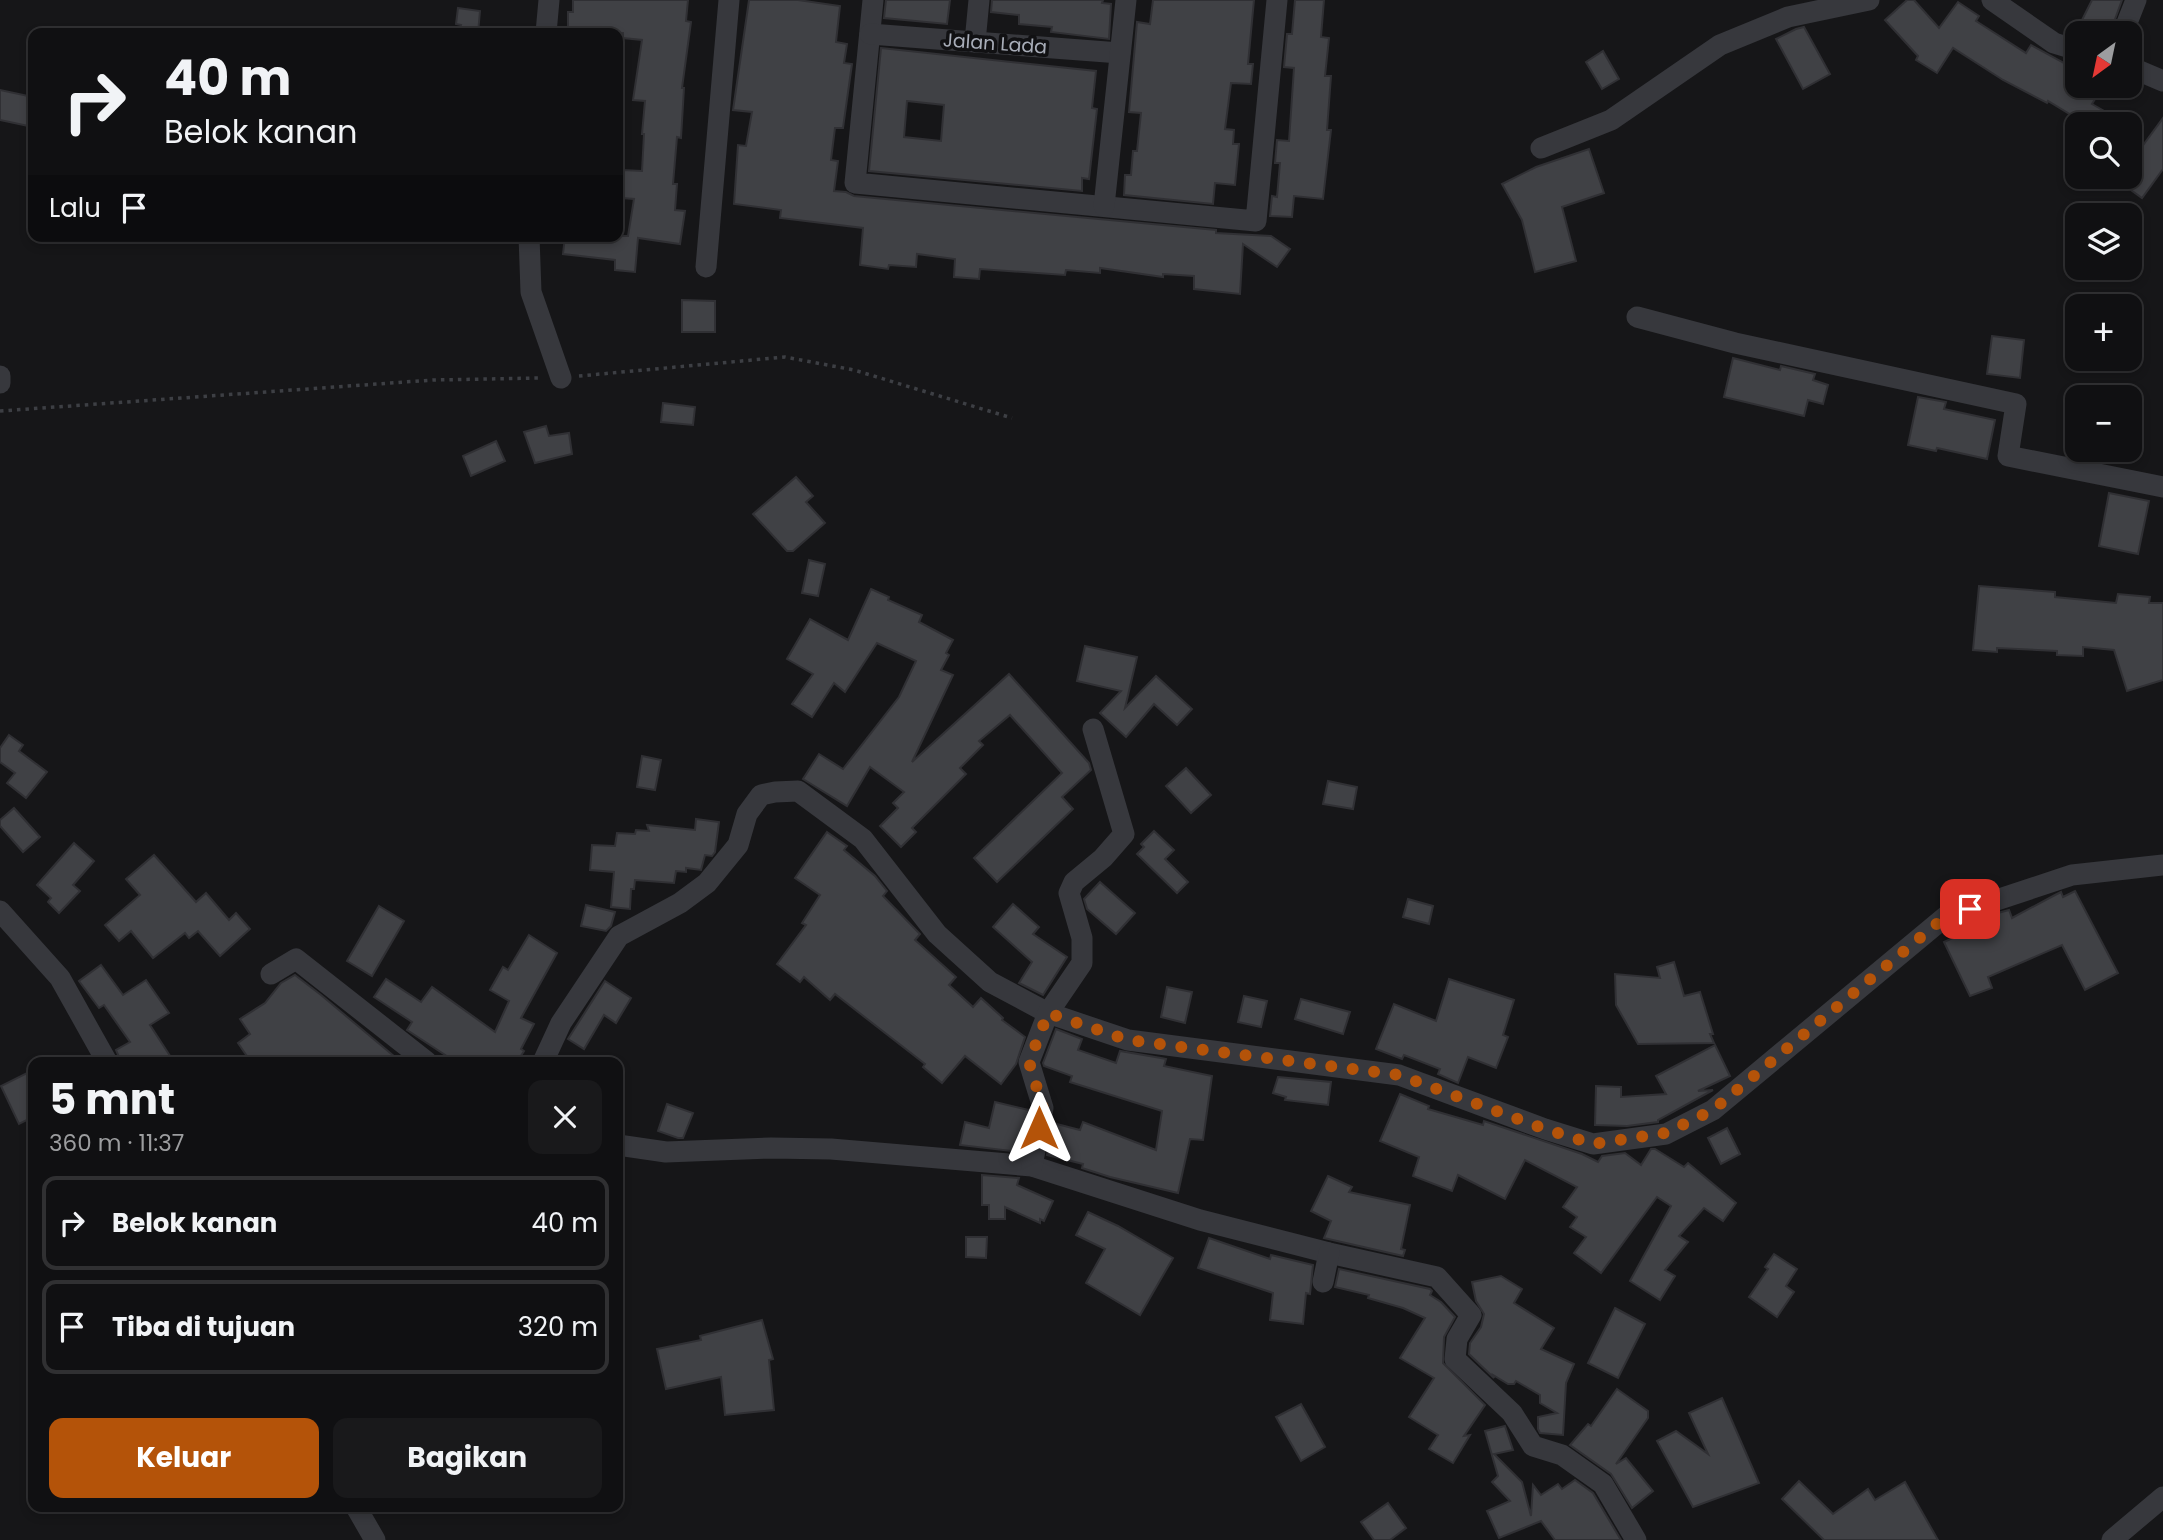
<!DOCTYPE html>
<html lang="id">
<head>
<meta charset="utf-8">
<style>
  :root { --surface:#101012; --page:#19191b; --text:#f1f3f6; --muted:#9c9d9f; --line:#303032; --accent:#b45309 }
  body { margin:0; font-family:Poppins,sans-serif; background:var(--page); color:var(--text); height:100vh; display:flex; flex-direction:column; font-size:26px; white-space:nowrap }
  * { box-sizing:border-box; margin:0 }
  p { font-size:23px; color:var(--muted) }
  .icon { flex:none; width:38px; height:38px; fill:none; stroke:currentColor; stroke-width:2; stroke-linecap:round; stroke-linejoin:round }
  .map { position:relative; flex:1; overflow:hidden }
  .details { position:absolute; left:28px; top:1057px; width:595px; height:455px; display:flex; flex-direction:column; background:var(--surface); border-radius:14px; box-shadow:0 4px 10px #0003,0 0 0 2px var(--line) }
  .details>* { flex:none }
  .hud { position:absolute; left:28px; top:28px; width:595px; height:214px; border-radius:14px; box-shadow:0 4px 10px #0003,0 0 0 2px var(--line); background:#101012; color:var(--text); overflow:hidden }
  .needle { width:46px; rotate:213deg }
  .buttons { position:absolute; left:2065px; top:21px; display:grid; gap:14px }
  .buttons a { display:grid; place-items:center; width:77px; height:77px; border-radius:14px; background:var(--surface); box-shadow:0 4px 10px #0003,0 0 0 2px var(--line); font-size:35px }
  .pin { position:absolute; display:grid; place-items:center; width:60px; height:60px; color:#fff; margin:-30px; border-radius:14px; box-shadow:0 4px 10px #0006 }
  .me { position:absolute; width:77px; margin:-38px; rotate:0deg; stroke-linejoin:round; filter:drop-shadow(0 0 5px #0008) }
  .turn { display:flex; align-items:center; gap:24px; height:147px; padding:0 21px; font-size:32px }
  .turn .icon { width:91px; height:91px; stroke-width:2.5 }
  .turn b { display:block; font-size:49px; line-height:60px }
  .then { display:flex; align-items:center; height:66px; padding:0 21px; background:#0003; gap:14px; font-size:26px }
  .round { display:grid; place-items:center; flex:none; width:74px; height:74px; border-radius:14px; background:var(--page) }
  .headline { display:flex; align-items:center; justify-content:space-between; height:119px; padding:0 21px }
  h1 { font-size:42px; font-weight:700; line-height:52px }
  .cta { display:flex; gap:14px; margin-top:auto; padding:14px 21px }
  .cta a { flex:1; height:80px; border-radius:14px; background:var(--accent); color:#fff; font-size:28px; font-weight:700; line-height:80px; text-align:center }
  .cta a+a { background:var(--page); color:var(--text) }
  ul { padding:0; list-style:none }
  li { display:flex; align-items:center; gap:21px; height:94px; margin:0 14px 10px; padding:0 7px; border:4px solid var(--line); border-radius:14px }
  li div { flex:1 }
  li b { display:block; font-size:26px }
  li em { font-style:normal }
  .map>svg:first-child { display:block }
  .building { fill:#404145; stroke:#303034; stroke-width:2; fill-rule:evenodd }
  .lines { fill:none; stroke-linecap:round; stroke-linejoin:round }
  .path { stroke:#3d3f44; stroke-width:3.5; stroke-dasharray:3.5 5; stroke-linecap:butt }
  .minor { stroke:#37383d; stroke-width:21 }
  .route { stroke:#b45309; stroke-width:12; stroke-dasharray:0 21.6 }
  .labels { text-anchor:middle; stroke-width:7; stroke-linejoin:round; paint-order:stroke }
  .street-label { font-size:19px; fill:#a8adb8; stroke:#111113 }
</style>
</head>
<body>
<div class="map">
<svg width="2163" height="1540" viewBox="0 0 2163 1540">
  <rect width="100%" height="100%" fill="#161618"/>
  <g class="building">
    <path d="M573,0H688L686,21L691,22L682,88H684L681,138L677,137L673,184H677L675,210L685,211L680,244L638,238L635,272L615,270V260L563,254L565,236H628L634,199L622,198L623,170L642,171L644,134H642L645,101L633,100L642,40L623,38V33H568V12H573Z"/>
    <path d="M749,0H798L840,6L836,42L847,44L844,63L852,64L843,128H835L831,160L838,161L834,191L846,192L854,196L1216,230V233L1271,236L1290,249L1277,267L1243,244L1240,294L1194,289V276L1163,274V277L1100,268V273L1066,270L1065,275L980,269L979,279L954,277L955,259L917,254L916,267L889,265L888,269L860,265L863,228L780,218L781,210L734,204L738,145L746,146L752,112L733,110Z"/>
    <path d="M886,0H950L947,24L884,18Z"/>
    <path d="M992,0H1103L1102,3L1111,4L1109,39L1051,32L1052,27L1019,24V15L991,12Z"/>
    <path d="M1153,0H1254L1248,64H1253L1251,84L1231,83L1225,129L1234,130L1233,144H1239L1235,185L1215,183L1213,204L1124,195L1125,175H1131L1133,151H1137L1141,113L1129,112L1137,22L1150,24Z"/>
    <path d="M1295,0H1324L1321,37L1329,38L1325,76H1331L1327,130H1331L1323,199L1294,196L1292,217L1270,216L1272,196L1277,197L1280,163H1275L1277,140L1289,141L1294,68L1284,67L1287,34H1292Z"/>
    <path d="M1907,0H1914L1939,28L1958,2L1979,16L1976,21L2026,53L2031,45L2077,70V86H2103L2092,104L2127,124H2086L2048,101L2047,103L2003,80L1953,48L1937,73L1916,60L1918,56L1885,20Z"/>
    <path d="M2092,0H2122L2110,33H2093L2079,26Z"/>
    <path d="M458,8L480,11L478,33H459L461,25L456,24Z"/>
    <path d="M1804,27L1830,74L1803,89L1776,39L1796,29Z"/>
    <path d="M881,48L1096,71L1092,108L1097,109L1089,179L1082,178V191L869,171ZM907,101L944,105L941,141L904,137Z"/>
    <path d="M1603,51L1619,79L1602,89L1586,62Z"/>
    <path d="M0,90L33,97V127L0,120Z"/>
    <path d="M2163,118V169L2142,198L2113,177H2130V163Z"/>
    <path d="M1589,149L1604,193L1562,207L1576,261L1535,272L1522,220L1502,184L1536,167Z"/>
    <path d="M682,300L715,301V332H682Z"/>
    <path d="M1992,336L2024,340L2020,378L1987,374Z"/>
    <path d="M1733,358L1780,370L1781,366L1815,374L1813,380L1828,385L1823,404L1808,400L1804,416L1724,397Z"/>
    <path d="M1918,397L1946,402L1944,409L1995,420L1987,459L1937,448L1936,451L1908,445Z"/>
    <path d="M663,403L695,407L693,425L661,422Z"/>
    <path d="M546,426L549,436L569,433L572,454L535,463L524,432Z"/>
    <path d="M496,441L505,461L471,476L463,456Z"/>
    <path d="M796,477L813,496L806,502L825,523L793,551H787L753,514Z"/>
    <path d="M2109,493L2149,501L2138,554L2099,546Z"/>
    <path d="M809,560L825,564L818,596L802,593Z"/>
    <path d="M1979,586L2055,592V597L2116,603L2118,594L2150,597L2149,603H2163V680L2127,691L2114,650L2083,647V656L2057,655V651L1997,648V652L1973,650Z"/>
    <path d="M871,589L889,597L888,600L922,615L919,622L953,640L946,653L949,655L941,670L953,675L912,762L1009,674L1089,763L1091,770L1062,797L1073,809L997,882L974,858L1062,773L1010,715L979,741L983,745L960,768L966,774L912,828L916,832L901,847L880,826L898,808L893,803L904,792L870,767L847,806L803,779L819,754L843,769L899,697L916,661L877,643L845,692L834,683L812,717L792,704L813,674L787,659L810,619L848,640Z"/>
    <path d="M1085,646L1137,657L1125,708L1156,676L1192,709L1177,725L1154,704L1126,737L1100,713L1121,691L1077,681Z"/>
    <path d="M9,735L23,745L19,751L47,772L26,798L7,783L15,773L0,762V748Z"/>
    <path d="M642,756L661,760L655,790L637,787Z"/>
    <path d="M1186,768L1211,795L1191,813L1166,786Z"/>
    <path d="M1328,781L1357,787L1353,809L1323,804Z"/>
    <path d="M14,808L40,837L23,852L0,826V820Z"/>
    <path d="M696,819L719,822L715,852L712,856L705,855L701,870L686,868V872L676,871L674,883L635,880L634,889H631L630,909L611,907L614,872L590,870L592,845L615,846L617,833L635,834L636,830L649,831L647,825L695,830Z"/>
    <path d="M1154,831L1174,850L1165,859L1188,882L1177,893L1137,854L1144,847L1141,844Z"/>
    <path d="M827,832L847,846L844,850L875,876L887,891L883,896L920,934L915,940L956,977L949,985L973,1007L981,998L1003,1018L1002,1020L1025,1037L1016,1064L1001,1084L965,1056L942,1083L923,1067L925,1064L835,994L830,1000L804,977L800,982L777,964L806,925L802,923L820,895L795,878Z"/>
    <path d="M74,843L94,861L73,885L80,891L59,913L48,902L51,898L37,885Z"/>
    <path d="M154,855L196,902L206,893L229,920L236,913L250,929L220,956L198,931L189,938L185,933L153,958L131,931L119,941L105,925L140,895L126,879Z"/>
    <path d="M1100,882L1135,913L1116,934L1087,909L1084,899Z"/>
    <path d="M2075,891L2118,973L2085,990L2062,945L1988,977L1992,988L1970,996L1944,942L1974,928L1972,924L1994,914L2009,910L2012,918L2055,895L2061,892L2063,897Z"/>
    <path d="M1408,899L1433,906L1429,924L1403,917Z"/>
    <path d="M1013,904L1039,927L1033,934L1067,957L1043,995L1019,983L1032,962L993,927Z"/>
    <path d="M586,905L615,912L611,926L606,931L581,926Z"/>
    <path d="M379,906L404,921L372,976L347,961Z"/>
    <path d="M529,935L557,953L521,1018L534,1024L521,1049L524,1051L517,1062H456L407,1030L412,1022L374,997L386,979L421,1002L432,987L495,1032L509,1001L490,990L503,967L508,970Z"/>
    <path d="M1674,962L1684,996L1700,992L1713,1034H1710L1714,1043L1638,1044L1616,1005L1615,974L1660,978L1657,967Z"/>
    <path d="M101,965L123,995L146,980L169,1013L150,1025L174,1062H121L116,1050L130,1042L104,1005L99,1008L79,981Z"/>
    <path d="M295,975L321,995L401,1062H251L238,1043L250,1034L240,1019L265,1003L281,983Z"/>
    <path d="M1449,979L1514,1000L1503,1035L1508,1037L1496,1068L1468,1057L1458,1083L1438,1074L1440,1069L1404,1055L1402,1059L1376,1049L1394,1004L1436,1021Z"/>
    <path d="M605,981L631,998L616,1023L604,1015L584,1049L568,1039Z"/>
    <path d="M1167,987L1192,992L1185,1023L1161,1017Z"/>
    <path d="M1244,996L1267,1001L1261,1027L1238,1022Z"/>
    <path d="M1301,999L1350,1012L1343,1034L1295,1019Z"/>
    <path d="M1056,1029L1082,1039L1078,1050L1116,1063L1120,1051L1161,1058L1166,1059L1164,1066L1212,1076L1203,1140L1190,1139L1178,1193L1110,1177L1082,1168L1083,1164L1047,1155L1053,1123L1080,1130L1083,1122L1156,1150L1162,1111L1070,1082L1072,1076L1044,1066L1043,1063Z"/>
    <path d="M1715,1045L1730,1076L1698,1091L1713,1090L1658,1120V1122L1627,1126L1595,1125L1596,1086L1621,1087V1097L1666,1094L1656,1076Z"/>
    <path d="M33,1070V1117L19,1124L1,1086Z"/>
    <path d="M1278,1077L1331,1082L1328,1105L1285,1100L1286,1097L1273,1093Z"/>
    <path d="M1400,1094L1429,1106L1428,1109L1483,1125L1484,1121L1582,1154L1598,1162L1602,1156L1625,1153L1641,1165L1651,1149H1655L1684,1167L1688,1163L1736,1203L1723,1221L1704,1208L1679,1236L1688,1242L1665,1270L1675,1276L1660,1300L1630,1281L1671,1206L1657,1197L1601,1273L1574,1253L1586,1237L1570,1227L1577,1217L1563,1207L1577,1187L1525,1160L1505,1199L1458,1175L1452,1191L1413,1176L1419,1157L1380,1141Z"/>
    <path d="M995,1102L1029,1110L1021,1152L960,1145L965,1122L989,1128Z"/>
    <path d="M667,1104L693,1113L683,1138H678L658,1131Z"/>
    <path d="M1727,1128L1740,1154L1721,1164L1708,1138Z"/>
    <path d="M982,1175L1019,1178L1017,1185L1053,1201L1044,1221L1040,1219V1223L1005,1207V1219H989V1205H982Z"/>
    <path d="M1328,1176L1352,1187L1349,1192L1410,1205L1401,1249L1405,1250L1403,1256L1324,1238L1331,1221L1311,1211Z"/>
    <path d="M1088,1212L1118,1226L1173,1258L1140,1315L1086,1283L1105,1249L1076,1235Z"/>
    <path d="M966,1237H987L986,1258L966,1257Z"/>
    <path d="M1209,1238L1270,1259L1271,1255L1313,1265L1310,1294L1306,1293L1303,1324L1270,1320L1273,1293L1198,1268Z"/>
    <path d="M1774,1254L1797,1269L1786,1286L1794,1292L1777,1317L1749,1297L1768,1269L1765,1267Z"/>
    <path d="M1339,1269L1430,1289L1432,1291L1430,1295L1441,1302L1455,1317L1444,1337L1443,1363L1485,1405L1464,1436L1470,1435L1453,1463L1429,1449L1438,1435L1409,1417L1434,1378L1400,1358L1425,1318L1403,1308L1368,1298L1369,1295L1335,1287Z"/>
    <path d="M1501,1276L1522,1289L1514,1303L1554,1328L1541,1349L1574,1364L1566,1383L1563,1435L1540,1433L1538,1429V1417L1557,1413L1540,1403V1395L1516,1381L1514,1384H1508L1493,1375L1494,1378L1469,1354L1470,1343L1481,1327L1484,1314L1476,1301L1472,1282Z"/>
    <path d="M1615,1308L1645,1324L1618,1378L1588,1363Z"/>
    <path d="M762,1320L773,1359L769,1360L774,1410L725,1415L721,1377L666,1389L657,1349L701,1340L700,1336Z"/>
    <path d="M1617,1389L1648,1411V1418L1616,1464L1626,1458L1653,1491L1632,1508L1611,1474L1570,1445L1588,1424L1591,1426Z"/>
    <path d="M1722,1398L1759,1483L1693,1507L1657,1441L1676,1431L1708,1454L1689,1413Z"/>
    <path d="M1301,1404L1325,1447L1301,1461L1276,1417Z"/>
    <path d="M1505,1426L1513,1450L1494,1454L1522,1482L1531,1516L1533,1485L1541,1495L1558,1484L1562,1489L1575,1480L1593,1493L1621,1540H1555L1541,1521L1499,1538L1487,1511L1510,1501L1492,1482L1498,1476L1485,1431Z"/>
    <path d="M1799,1481L1833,1514L1868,1489L1875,1500L1905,1482L1938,1540H1824L1782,1499Z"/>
    <path d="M1388,1503L1406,1528L1390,1540H1374L1361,1522Z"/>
  </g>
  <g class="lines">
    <g class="path">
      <path d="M579,376L785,357L854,370L1012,418"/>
      <path d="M0,411L433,380L540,378"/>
    </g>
    <g class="minor">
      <path d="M873,0L855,183L1256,221L1277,0"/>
      <path d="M1992,0L2054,43L2077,50"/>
      <path d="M546,33L549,0"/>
      <path d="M2123,33L2136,0"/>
      <path d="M870,34L1120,53"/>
      <path d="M975,42L979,0"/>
      <path d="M2130,67L2163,81"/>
      <path d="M1541,148L1611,120L1720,45L1788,17L1869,0"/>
      <path d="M1104,206L1126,0"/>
      <path d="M529,236L531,292L561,378"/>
      <path d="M706,267L729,0"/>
      <path d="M1637,317L1735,343L2016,404L2008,456L2163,487"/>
      <path d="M0,376V383"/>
      <path d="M0,911L60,978L107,1062"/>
      <path d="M271,974L296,959L427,1062"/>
      <path d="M543,1062L561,1023L619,936L680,903L707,883L738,845L747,814L761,795L775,792L798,791L863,839L937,934L990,982L1048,1013L1128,1040L1399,1075L1545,1129L1593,1144L1666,1134L1713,1110L1945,917L2072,875L2163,865"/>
      <path d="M618,1145L666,1152L771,1148L831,1149L1032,1166L1200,1220L1329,1253L1437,1277L1471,1315L1457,1339L1455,1359L1512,1413L1533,1446L1562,1455L1603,1484L1636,1540"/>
      <path d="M1032,1166L1043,1108L1029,1062L1048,1013L1082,963V938L1069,893L1074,882L1103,858L1124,834L1093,729"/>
      <path d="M1323,1282L1329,1253"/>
      <path d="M356,1507L375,1540"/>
      <path d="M2112,1540L2163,1497"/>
    </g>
  </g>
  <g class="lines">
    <path class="route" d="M1039,1128L1043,1108L1029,1062L1048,1013L1128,1040L1399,1075L1545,1129L1593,1144L1666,1133L1713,1110L1945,917L1970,909"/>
  </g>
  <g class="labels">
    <g class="street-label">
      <text transform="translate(995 43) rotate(4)" y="7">Jalan Lada</text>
    </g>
  </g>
</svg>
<div class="buttons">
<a><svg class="needle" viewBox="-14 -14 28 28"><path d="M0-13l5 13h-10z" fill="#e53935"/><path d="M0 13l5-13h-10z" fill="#9c9d9f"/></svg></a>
<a><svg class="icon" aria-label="search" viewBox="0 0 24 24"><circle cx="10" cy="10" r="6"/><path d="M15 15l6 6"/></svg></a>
<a><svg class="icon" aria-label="layers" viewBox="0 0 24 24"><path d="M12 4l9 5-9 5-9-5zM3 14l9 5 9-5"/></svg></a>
<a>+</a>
<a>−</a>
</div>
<div class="pin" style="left:1970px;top:909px;background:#d93025"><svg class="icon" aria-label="arrive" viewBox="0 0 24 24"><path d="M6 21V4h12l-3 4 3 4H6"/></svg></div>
<svg class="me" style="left:1039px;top:1128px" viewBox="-20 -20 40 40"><path d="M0-17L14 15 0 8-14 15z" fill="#b45309" stroke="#fff" stroke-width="4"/></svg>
<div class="hud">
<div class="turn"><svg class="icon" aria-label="right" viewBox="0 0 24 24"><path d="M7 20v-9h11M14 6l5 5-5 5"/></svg><div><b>40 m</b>Belok kanan</div></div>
<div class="then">Lalu<svg class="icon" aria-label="arrive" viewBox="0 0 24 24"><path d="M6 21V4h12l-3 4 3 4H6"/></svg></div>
</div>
<section class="details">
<div class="headline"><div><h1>5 mnt</h1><p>360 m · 11:37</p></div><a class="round"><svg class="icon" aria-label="close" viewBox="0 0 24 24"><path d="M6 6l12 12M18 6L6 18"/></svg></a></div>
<ul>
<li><svg class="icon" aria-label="right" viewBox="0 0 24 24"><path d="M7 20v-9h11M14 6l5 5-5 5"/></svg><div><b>Belok kanan</b></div><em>40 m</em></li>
<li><svg class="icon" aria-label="arrive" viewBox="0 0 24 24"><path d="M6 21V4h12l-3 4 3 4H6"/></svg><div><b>Tiba di tujuan</b></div><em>320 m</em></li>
</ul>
<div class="cta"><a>Keluar</a><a>Bagikan</a></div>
</section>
</div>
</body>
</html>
